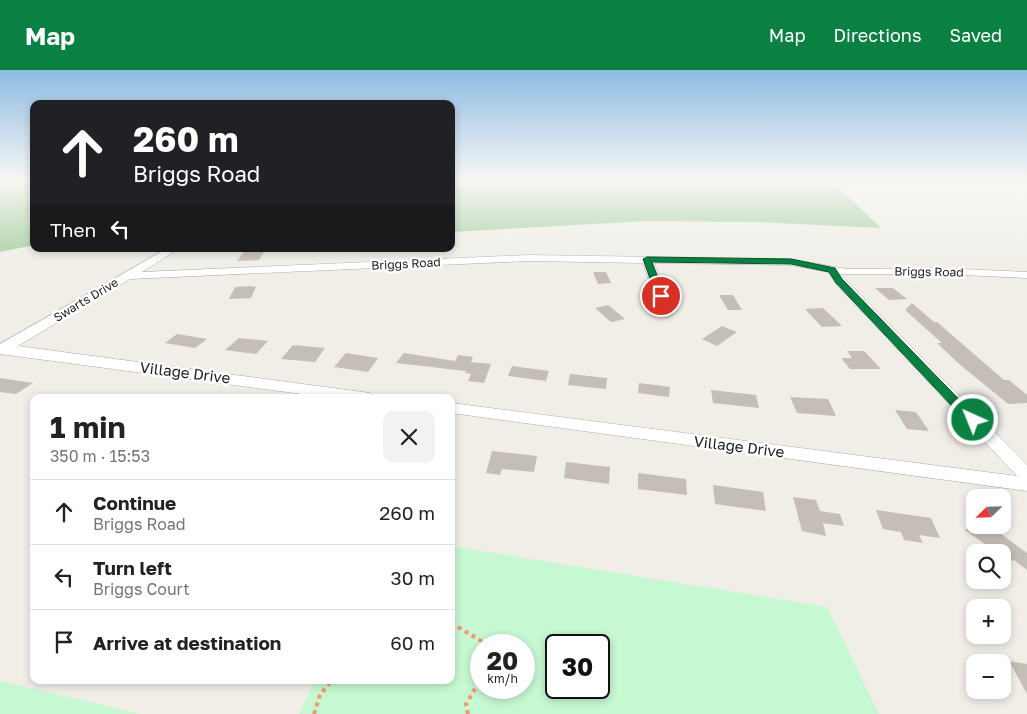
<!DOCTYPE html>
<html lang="en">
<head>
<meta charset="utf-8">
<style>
  :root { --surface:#fff; --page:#f2f2f2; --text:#222; --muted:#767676; --line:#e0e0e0; --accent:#0b8043 }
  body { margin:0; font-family:"Golos Text",sans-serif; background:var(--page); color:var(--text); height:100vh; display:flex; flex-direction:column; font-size:19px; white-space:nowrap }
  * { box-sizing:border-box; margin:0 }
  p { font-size:16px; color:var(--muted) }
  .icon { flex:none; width:28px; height:28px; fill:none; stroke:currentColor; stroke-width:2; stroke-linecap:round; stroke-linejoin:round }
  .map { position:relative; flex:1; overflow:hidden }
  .side { position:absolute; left:30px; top:324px; width:425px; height:290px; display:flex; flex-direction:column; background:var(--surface); border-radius:10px; box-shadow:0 2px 8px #0003 }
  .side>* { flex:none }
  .hud { position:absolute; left:30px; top:30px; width:425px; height:152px; border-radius:10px; box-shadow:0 2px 8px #0003; background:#202124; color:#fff; overflow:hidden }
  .needle { width:32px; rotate:247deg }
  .fabs { position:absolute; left:966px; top:419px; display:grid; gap:10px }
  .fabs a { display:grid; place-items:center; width:45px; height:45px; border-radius:10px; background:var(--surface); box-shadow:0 2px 8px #0003; font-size:25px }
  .speed { position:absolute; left:470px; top:564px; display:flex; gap:10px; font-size:25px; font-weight:700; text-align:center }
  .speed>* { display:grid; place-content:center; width:65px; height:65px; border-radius:50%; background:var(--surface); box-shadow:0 2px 8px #0003; line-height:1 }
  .speed small { font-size:12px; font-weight:400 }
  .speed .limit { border:2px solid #111; border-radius:8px; background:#fff; color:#111 }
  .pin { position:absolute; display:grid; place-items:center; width:42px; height:42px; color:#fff; margin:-21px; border:2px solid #fff; border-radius:50%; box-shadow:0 1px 5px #0007 }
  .me { position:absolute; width:55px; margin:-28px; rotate:316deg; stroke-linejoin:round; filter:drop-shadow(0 0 4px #0008) }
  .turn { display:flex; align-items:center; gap:18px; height:105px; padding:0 20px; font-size:22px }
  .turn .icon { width:65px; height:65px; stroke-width:2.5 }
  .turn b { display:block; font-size:35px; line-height:42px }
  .then { display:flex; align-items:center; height:48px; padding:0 20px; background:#0003; gap:10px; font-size:19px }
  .round { display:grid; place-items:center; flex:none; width:52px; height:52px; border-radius:10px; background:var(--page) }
  .overview { display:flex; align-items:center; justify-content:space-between; height:85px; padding:0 20px }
  h1 { font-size:30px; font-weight:700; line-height:38px }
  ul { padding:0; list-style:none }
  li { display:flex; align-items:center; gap:15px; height:65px; padding:0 20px; border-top:1px solid var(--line) }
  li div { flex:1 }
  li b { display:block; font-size:19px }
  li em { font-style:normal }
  header { display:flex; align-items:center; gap:30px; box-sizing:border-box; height:70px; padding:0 25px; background:var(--accent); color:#fff }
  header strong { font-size:24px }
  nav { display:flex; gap:28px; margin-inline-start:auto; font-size:18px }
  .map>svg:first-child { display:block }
  .forest { fill:#a3ce9d }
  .park { fill:#c6f8d2; fill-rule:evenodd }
  .building { fill:#c5beb6 }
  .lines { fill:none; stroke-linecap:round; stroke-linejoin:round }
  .minor-casing { stroke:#a7a7a7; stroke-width:1 }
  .path { stroke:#f69572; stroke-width:4; stroke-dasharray:4 4; stroke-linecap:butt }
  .minor { fill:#fff; fill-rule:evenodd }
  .route { fill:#0b8043; stroke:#07532c }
  .labels { text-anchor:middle; stroke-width:5; stroke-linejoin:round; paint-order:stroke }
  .far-street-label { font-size:12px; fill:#202020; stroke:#fff }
  .street-label { font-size:15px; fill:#202020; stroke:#fff }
</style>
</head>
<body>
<header>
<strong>Map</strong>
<nav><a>Map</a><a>Directions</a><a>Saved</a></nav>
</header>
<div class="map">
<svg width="1027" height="644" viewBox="0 0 1027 644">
  <rect width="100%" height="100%" fill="#f0eee7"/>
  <g class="forest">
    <path d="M0,111H34V175L0,182Z"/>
    <path d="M463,111H832L881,158L756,152L647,151L451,162V116L462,115Z"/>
  </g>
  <g class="park">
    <path d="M451,476L827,537L879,644H299L315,610H451ZM481,575H524V618H481ZM556,575H599V618H556Z"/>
    <path d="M0,611L141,644H0Z"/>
  </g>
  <g class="building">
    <path d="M266,179L259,190L237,191L245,180Z"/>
    <path d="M593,202H606L611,213L598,214Z"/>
    <path d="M251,216L256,217L251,228L229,229L235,217Z"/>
    <path d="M875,218H893L907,229L889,230Z"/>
    <path d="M719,225H733L742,240H728Z"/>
    <path d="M912,233L934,252H937L1004,310H1009L1027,325V333L1008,334L958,293L937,273H942L905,240Z"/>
    <path d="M608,235L625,249L611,252L595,238Z"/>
    <path d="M823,238L842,256L822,257L805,239Z"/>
    <path d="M722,256L737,262L717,276L702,269Z"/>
    <path d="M177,264L207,269L195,278L165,273Z"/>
    <path d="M239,268L268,271L256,284L225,280Z"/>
    <path d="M293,275L325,278L315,292L281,289Z"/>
    <path d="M847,281H864L881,299H850L841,288H852Z"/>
    <path d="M346,283L378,288L368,302L334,297Z"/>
    <path d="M404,283L455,291L458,285L473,287L471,292L491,294L484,313L468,311L471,304L465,303L466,301L396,293Z"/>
    <path d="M512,296L549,301L546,311L508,306Z"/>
    <path d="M570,304L607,308L606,319L568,315Z"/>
    <path d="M0,308L33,313L16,324L0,322Z"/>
    <path d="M639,313L670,317L669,327L638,323Z"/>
    <path d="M711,320L756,325L759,338L713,333Z"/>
    <path d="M790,327L828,329L836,346L797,343Z"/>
    <path d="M895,340L916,342L929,361L907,359Z"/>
    <path d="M492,381L537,386L534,402L502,399L500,405L486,403Z"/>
    <path d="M566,392L610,397L609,414L564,408Z"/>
    <path d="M638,403L686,409L687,425L638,419Z"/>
    <path d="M713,415L763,422L766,441L715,434Z"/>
    <path d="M793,427L816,430L820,441L840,444L844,456L823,453L826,466L802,461Z"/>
    <path d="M876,440L931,448L940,468L919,465L923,473L904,470L901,462L883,459Z"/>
    <path d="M976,455H989L1027,483V500L1014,490L1009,492L1002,487V482H996L965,460Z"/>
    <path d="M1009,591L1027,594V624Z"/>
  </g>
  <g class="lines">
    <g class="minor-casing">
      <path id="minor" d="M166,179H178L142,202L529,185L791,189L847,199L940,198L1027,202V208L940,204H840L1027,395V421L451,343V333L1017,406L835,213L828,202L791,195L654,193L673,244L667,248L661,244L643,193L529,191L130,209L18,276L370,323L377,328H332L0,284V274Z"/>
    </g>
    <g class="path">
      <path d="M451,553L488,575"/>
      <path d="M314,644L320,625L332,610"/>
      <path d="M468,644L466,634L476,617L481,614"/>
    </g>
    <use href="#minor" class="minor"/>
  </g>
  <linearGradient id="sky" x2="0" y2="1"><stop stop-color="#8ebce3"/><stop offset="0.55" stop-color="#f8f7f4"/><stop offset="1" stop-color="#f8f7f4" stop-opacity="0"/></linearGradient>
  <rect width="1027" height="201" fill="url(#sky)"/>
  <path class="route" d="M647,187L791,189L835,198L842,209L979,350L977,353H968L836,213L829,202L791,194L652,192L665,226L661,229L656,226L643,189Z"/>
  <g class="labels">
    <g class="far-street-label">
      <text transform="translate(406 194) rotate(-3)" y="4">Briggs Road</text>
      <text transform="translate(929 202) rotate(1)" y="4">Briggs Road</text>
      <text transform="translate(86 230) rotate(-31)" y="4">Swarts Drive</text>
    </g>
    <g class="street-label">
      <text transform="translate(185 303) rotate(7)" y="5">Village Drive</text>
      <text transform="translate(739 377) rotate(7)" y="5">Village Drive</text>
    </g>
  </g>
</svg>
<div class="fabs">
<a><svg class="needle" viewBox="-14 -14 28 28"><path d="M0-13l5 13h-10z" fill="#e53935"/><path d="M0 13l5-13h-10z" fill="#767676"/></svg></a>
<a><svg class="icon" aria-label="search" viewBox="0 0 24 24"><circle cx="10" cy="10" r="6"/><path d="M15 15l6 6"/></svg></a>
<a>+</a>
<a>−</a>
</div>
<div class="speed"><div>20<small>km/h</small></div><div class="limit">30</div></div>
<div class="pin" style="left:661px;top:226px;background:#d93025"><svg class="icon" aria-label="arrive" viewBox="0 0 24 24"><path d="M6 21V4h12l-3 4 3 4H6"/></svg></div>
<svg class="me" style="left:973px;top:350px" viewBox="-20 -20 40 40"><circle r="17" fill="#0b8043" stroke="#fff" stroke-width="3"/><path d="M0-11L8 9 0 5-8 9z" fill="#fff"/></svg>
<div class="hud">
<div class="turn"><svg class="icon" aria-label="ahead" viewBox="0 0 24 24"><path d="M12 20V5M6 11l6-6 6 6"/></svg><div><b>260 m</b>Briggs Road</div></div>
<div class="then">Then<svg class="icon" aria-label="left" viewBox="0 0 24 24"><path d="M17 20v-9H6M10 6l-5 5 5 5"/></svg></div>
</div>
<section class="side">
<div class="overview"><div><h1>1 min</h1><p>350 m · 15:53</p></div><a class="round"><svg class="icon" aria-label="close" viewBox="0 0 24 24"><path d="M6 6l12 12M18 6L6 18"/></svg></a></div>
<ul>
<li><svg class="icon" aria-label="ahead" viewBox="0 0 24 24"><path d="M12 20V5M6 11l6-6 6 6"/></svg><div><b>Continue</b><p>Briggs Road</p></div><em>260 m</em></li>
<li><svg class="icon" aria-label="left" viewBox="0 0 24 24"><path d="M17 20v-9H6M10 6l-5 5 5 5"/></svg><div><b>Turn left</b><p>Briggs Court</p></div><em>30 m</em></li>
<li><svg class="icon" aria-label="arrive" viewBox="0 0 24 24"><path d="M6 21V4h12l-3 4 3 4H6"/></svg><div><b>Arrive at destination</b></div><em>60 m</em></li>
</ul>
</section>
</div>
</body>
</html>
